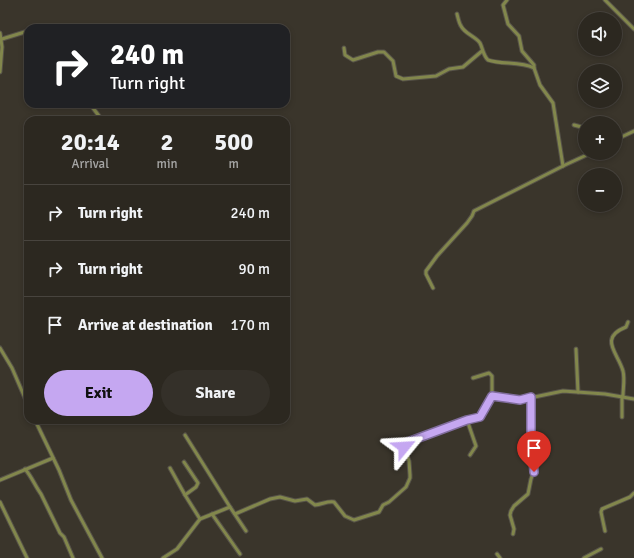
<!DOCTYPE html>
<html lang="en">
<head>
<meta charset="utf-8">
<style>
  :root { --surface:#2c2820; --page:#343029; --text:#f1f3f6; --muted:#a6a6a5; --line:#48443e; --accent:#c5a7f1 }
  body { margin:0; font-family:Signika,sans-serif; background:var(--page); color:var(--text); height:100vh; display:flex; flex-direction:column; font-size:15px; white-space:nowrap }
  * { box-sizing:border-box; margin:0 }
  p { font-size:13px; color:var(--muted) }
  .icon { flex:none; width:22px; height:22px; fill:none; stroke:currentColor; stroke-width:2; stroke-linecap:round; stroke-linejoin:round }
  .map { position:relative; flex:1; overflow:hidden }
  .sheet { position:absolute; left:24px; top:116px; width:266px; height:308px; display:flex; flex-direction:column; background:var(--surface); border-radius:12px; box-shadow:0 2px 6px #0003,0 0 0 1px var(--line) }
  .sheet>* { flex:none }
  .guide { position:absolute; left:24px; top:24px; width:266px; height:84px; border-radius:12px; box-shadow:0 2px 6px #0003,0 0 0 1px var(--line); background:#202124; color:#fff; overflow:hidden }
  .tools { position:absolute; left:578px; top:12px; display:grid; gap:8px }
  .tools a { display:grid; place-items:center; width:44px; height:44px; border-radius:50%; background:var(--surface); box-shadow:0 2px 6px #0003,0 0 0 1px var(--line); font-size:20px }
  .pin { position:absolute; display:grid; place-items:center; width:34px; height:34px; color:#fff; margin:-41px -17px; border-radius:50% 50% 50% 0; rotate:-45deg; box-shadow:0 0 4px #0007 }
  .pin .icon { rotate:45deg }
  .me { position:absolute; width:44px; margin:-22px; rotate:63deg; stroke-linejoin:round; filter:drop-shadow(0 0 3px #0008) }
  .turn { display:flex; align-items:center; gap:14px; height:84px; padding:0 20px; font-size:18px }
  .turn .icon { width:52px; height:52px; stroke-width:2.5 }
  .turn b { display:block; font-size:28px; line-height:34px }
  .eta { display:flex; justify-content:space-evenly; align-items:center; height:68px; text-align:center }
  .eta b { font-size:24px; font-weight:700; line-height:28px }
  .cta { display:flex; gap:8px; margin-top:auto; padding:8px 20px }
  .cta a { flex:1; height:46px; border-radius:24px; background:var(--accent); color:#111; font-size:16px; font-weight:700; line-height:46px; text-align:center }
  .cta a+a { background:var(--page); color:var(--text) }
  ul { padding:0; list-style:none }
  li { display:flex; align-items:center; gap:12px; height:56px; padding:0 20px; border-top:1px solid var(--line) }
  li div { flex:1 }
  li b { display:block; font-size:15px }
  li em { font-style:normal }
  .map>svg:first-child { display:block }
  .lines { fill:none; stroke-linecap:round; stroke-linejoin:round }
  .minor-casing { stroke:#575349; stroke-width:5 }
  .minor { stroke:#82874c; stroke-width:3 }
  .route-casing { stroke:#806d9d; stroke-width:10 }
  .route { stroke:#c5a7f1; stroke-width:7 }
</style>
</head>
<body>
<div class="map">
<svg width="634" height="558" viewBox="0 0 634 558">
  <rect width="100%" height="100%" fill="#3a352b"/>
  <g class="lines">
    <g class="minor-casing">
      <g id="minor">
        <path d="M507,0L503,5L508,24L519,36L522,51L534,65V68"/>
        <path d="M605,0L634,29"/>
        <path d="M457,14C458,18 459,23 461,26C465,34 475,36 480,43C483,49 483,55 488,60C502,65 520,61 534,68L540,85L553,103L563,166"/>
        <path d="M0,33L2,47L0,72"/>
        <path d="M2,39L28,31"/>
        <path d="M344,48L345,55L353,60L378,52H384L393,61L396,76L403,79L436,76L449,69L463,67L482,51"/>
        <path d="M90,104L102,120"/>
        <path d="M574,125L585,128"/>
        <path d="M615,140L634,131"/>
        <path d="M433,288L426,274V271L437,256L467,223L472,216L474,211L565,165L591,153"/>
        <path d="M0,348L12,368L28,405"/>
        <path d="M576,349L578,392"/>
        <path d="M492,396L520,400L563,391L605,394L634,399"/>
        <path d="M623,396C623,388 625,379 623,371C618,353 598,338 626,327L628,322"/>
        <path d="M622,417V396"/>
        <path d="M35,420L59,470L71,500L102,558"/>
        <path d="M467,420L476,446L470,455"/>
        <path d="M185,435L230,507"/>
        <path d="M170,468L185,495"/>
        <path d="M25,469C32,477 35,486 41,494L60,533L64,537L73,558"/>
        <path d="M0,480L53,458"/>
        <path d="M0,502L27,558"/>
        <path d="M212,514L240,554"/>
        <path d="M235,514L270,499L280,497L295,501L307,499L315,505C323,504 327,501 334,502L345,516L354,520L379,512L383,505L389,502L406,487L410,478V475L409,461L404,447L405,443L482,415L492,396V376L489,373L473,378"/>
        <path d="M200,519L230,507L246,531"/>
        <path d="M605,531L601,512L602,509L630,497L634,493"/>
        <path d="M513,534L514,529L510,515L511,511L514,506L528,494L531,479L535,468L531,431V397"/>
        <path d="M497,554L500,558"/>
        <path d="M163,558L177,549L200,519L185,495L196,487L198,483L184,462"/>
        <path d="M584,558L601,549"/>
      </g>
    </g>
    <use href="#minor" class="minor"/>
  </g>
  <g class="lines">
    <g class="route-casing">
      <path id="route" d="M404,447L405,443L467,420L480,417L492,396L520,400L531,397V431L534,472"/>
    </g>
    <use href="#route" class="route"/>
  </g>
</svg>
<div class="tools">
<a><svg class="icon" aria-label="sound" viewBox="0 0 24 24"><path d="M4 9h4l5-4v14l-5-4H4zM17 9q2 3 0 6"/></svg></a>
<a><svg class="icon" aria-label="layers" viewBox="0 0 24 24"><path d="M12 4l9 5-9 5-9-5zM3 14l9 5 9-5"/></svg></a>
<a>+</a>
<a>−</a>
</div>
<div class="pin" style="left:534px;top:472px;background:#d93025"><svg class="icon" aria-label="arrive" viewBox="0 0 24 24"><path d="M6 21V4h12l-3 4 3 4H6"/></svg></div>
<svg class="me" style="left:404px;top:447px" viewBox="-20 -20 40 40"><path d="M0-17L14 15 0 8-14 15z" fill="#c5a7f1" stroke="#fff" stroke-width="4"/></svg>
<div class="guide">
<div class="turn"><svg class="icon" aria-label="right" viewBox="0 0 24 24"><path d="M7 20v-9h11M14 6l5 5-5 5"/></svg><div><b>240 m</b>Turn right</div></div>
</div>
<section class="sheet">
<div class="eta">
<div><b>20:14</b><p>Arrival</p></div>
<div><b>2</b><p>min</p></div>
<div><b>500</b><p>m</p></div>
</div>
<ul>
<li><svg class="icon" aria-label="right" viewBox="0 0 24 24"><path d="M7 20v-9h11M14 6l5 5-5 5"/></svg><div><b>Turn right</b></div><em>240 m</em></li>
<li><svg class="icon" aria-label="right" viewBox="0 0 24 24"><path d="M7 20v-9h11M14 6l5 5-5 5"/></svg><div><b>Turn right</b></div><em>90 m</em></li>
<li><svg class="icon" aria-label="arrive" viewBox="0 0 24 24"><path d="M6 21V4h12l-3 4 3 4H6"/></svg><div><b>Arrive at destination</b></div><em>170 m</em></li>
</ul>
<div class="cta"><a>Exit</a><a>Share</a></div>
</section>
</div>
</body>
</html>
